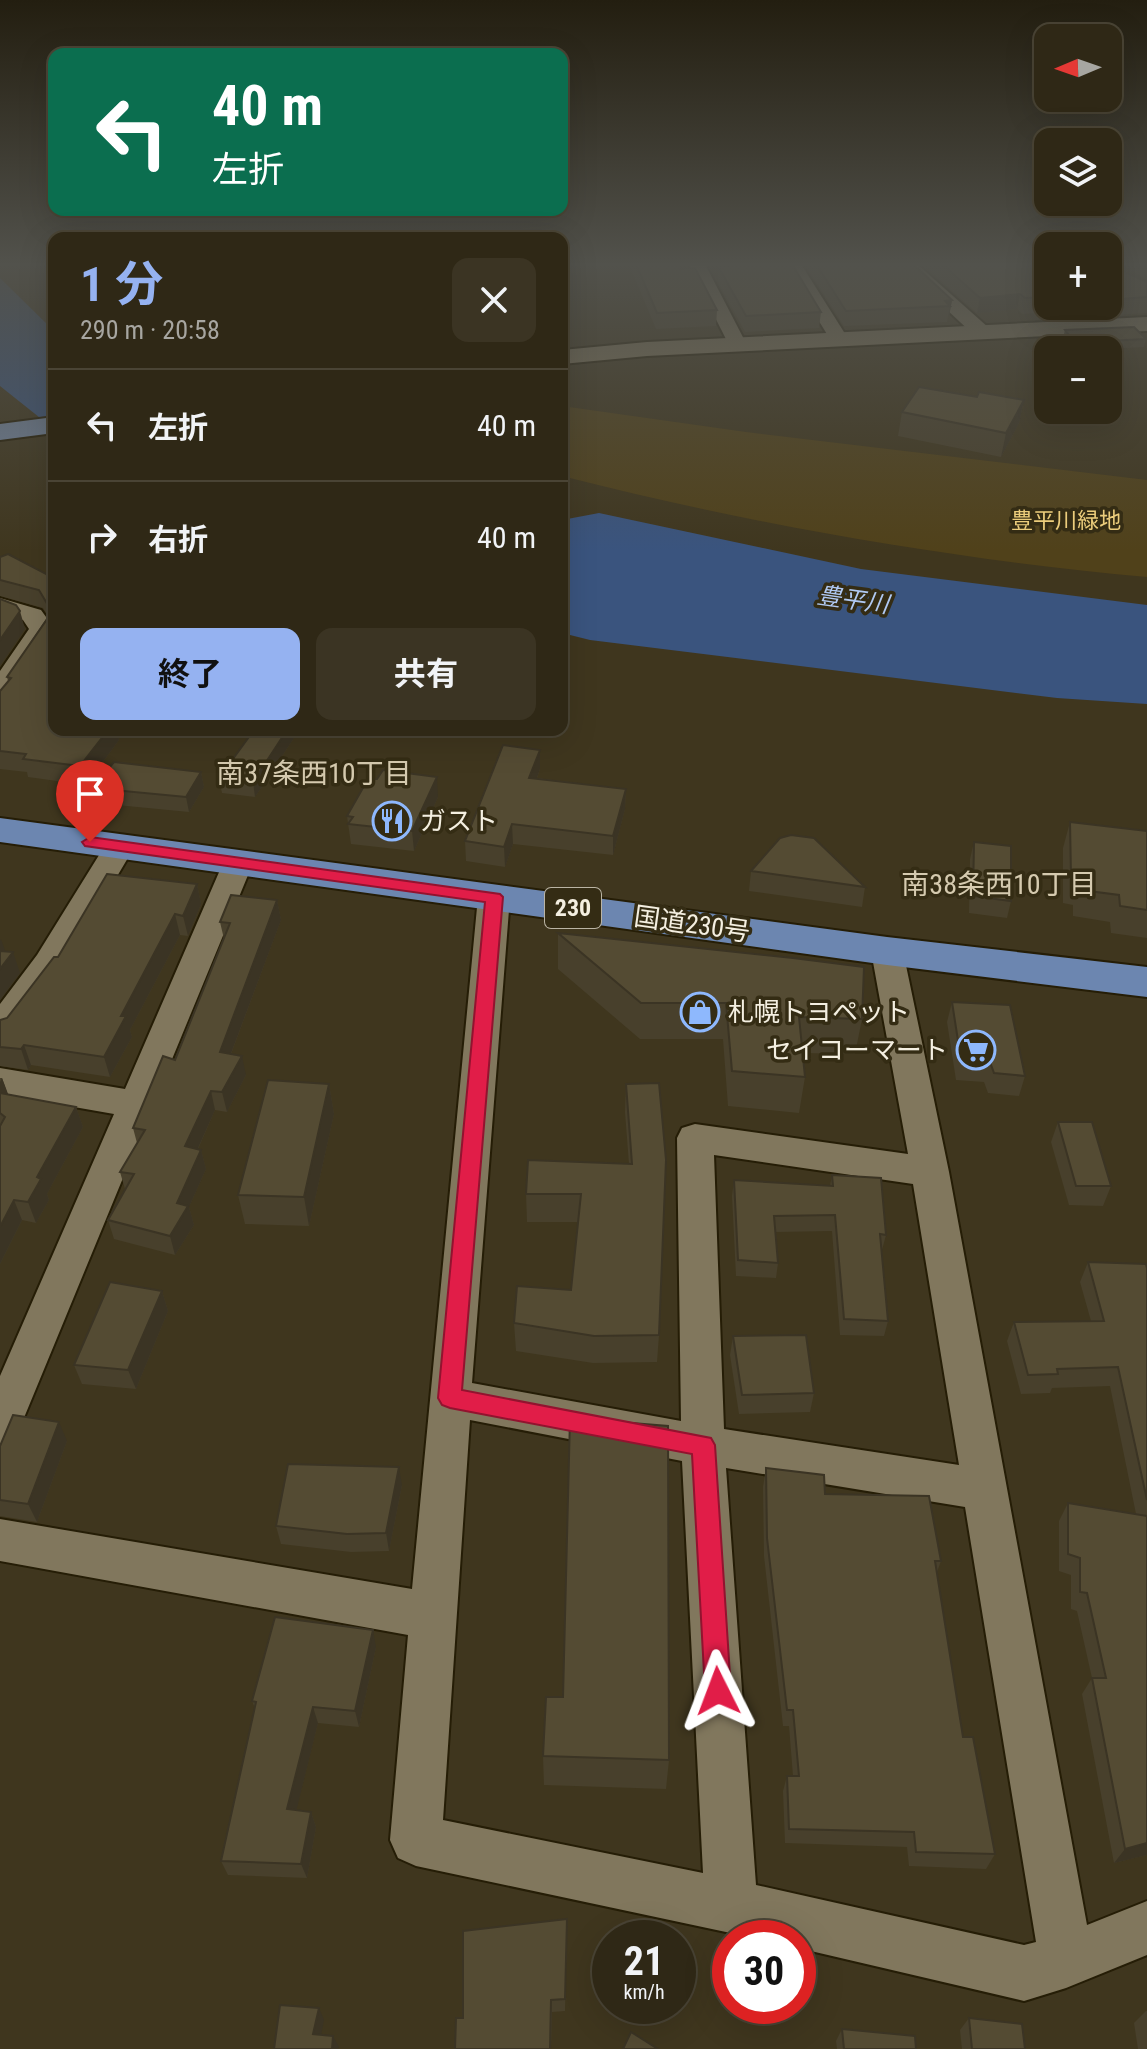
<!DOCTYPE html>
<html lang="ja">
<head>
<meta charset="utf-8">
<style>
  :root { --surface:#2f2816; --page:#3b3423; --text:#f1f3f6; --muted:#a7a6a1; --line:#4a4435; --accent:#95b2f1 }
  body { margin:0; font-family:"Roboto Condensed","Noto Sans JP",sans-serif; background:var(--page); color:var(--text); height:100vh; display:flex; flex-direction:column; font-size:30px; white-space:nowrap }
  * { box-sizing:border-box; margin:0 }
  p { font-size:26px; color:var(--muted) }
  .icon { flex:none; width:44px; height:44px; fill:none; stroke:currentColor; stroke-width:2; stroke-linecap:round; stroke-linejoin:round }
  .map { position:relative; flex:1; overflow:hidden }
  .drawer { position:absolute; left:48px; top:232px; width:520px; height:504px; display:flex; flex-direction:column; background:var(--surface); border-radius:16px; box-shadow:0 8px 32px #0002,0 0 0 2px var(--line) }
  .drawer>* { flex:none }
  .hud { position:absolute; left:48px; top:48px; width:520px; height:168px; border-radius:16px; box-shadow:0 8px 32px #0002,0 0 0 2px var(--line); background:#0b6e4f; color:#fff; overflow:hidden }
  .needle { width:52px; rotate:268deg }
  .fabs { position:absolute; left:1034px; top:24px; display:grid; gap:16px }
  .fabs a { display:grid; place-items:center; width:88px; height:88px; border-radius:16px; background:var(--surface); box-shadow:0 8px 32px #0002,0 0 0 2px var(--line); font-size:40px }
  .speed { position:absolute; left:592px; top:1920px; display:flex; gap:16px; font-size:40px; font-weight:700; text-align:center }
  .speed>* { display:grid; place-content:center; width:104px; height:104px; border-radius:50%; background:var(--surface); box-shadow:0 8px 32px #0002,0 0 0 2px var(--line); line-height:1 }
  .speed small { font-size:20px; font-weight:400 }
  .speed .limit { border:12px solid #d22; background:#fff; color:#111 }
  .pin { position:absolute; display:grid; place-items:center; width:68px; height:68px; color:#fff; margin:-82px -34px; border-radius:50% 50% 50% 0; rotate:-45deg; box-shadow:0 0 8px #0007 }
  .pin .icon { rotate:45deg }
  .me { position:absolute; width:88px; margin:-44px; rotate:357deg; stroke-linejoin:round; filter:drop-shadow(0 0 6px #0008) }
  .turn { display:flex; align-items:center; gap:28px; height:168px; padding:0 32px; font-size:36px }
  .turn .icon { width:104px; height:104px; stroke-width:2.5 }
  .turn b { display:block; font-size:56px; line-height:68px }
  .round { display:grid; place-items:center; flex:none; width:84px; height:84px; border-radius:16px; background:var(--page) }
  .headline { display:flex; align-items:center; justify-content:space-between; height:136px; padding:0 32px }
  h1 { font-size:48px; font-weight:700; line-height:60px; color:var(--accent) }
  .primary-button { display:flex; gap:16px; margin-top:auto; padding:16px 32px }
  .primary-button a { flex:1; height:92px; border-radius:16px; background:var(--accent); color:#111; font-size:32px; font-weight:700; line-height:92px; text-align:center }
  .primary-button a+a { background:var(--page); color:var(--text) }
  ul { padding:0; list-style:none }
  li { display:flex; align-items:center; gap:24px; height:112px; padding:0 32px; border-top:2px solid var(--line) }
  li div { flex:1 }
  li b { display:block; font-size:30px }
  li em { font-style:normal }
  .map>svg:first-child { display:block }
  .green { fill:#50411a }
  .water { fill:#3a547e }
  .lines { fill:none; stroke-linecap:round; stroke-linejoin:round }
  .minor-casing { stroke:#251d06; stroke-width:4 }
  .tertiary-casing { stroke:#251d06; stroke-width:4 }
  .primary-casing { stroke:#251d06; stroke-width:4 }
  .trunk-casing { stroke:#251d06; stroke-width:4 }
  .minor { fill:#81775d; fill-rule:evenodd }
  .tertiary { fill:#81775d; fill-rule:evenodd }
  .primary { fill:#71829b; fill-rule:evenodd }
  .trunk { fill:#6c86b0; fill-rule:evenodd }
  .wall { fill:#48402c }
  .shaded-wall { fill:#3b3424 }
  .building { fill:#544b33; stroke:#3b3424; stroke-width:2 }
  .route { fill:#e11d48; stroke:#92132f; stroke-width:2 }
  .labels { text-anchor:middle; stroke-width:7; stroke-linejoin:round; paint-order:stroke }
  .far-park-label { font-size:22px; fill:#eccd7c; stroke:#342c14 }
  .far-water-label { font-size:24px; font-style:italic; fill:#b0c9f2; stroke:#342c14 }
  .shield { fill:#342c14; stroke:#bab4a4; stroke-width:2 }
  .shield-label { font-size:24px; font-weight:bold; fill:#f4efe1 }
  .poi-label { font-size:26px; fill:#f4efe1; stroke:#342c14; text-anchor:start }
  .street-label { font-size:26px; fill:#f4efe1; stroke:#342c14 }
  .neighbourhood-label { font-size:28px; fill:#d5caaf; stroke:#342c14 }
</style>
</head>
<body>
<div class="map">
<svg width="1147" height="2049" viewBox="0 0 1147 2049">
  <rect width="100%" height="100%" fill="#3f361e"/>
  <path class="green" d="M562,406L746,432L1147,480V577C950,559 754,525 562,476Z"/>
  <g class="water">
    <path d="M0,278L54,331V429L0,386Z"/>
    <path d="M599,513L861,569L1147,605V704L1057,698L590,640L562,633V520Z"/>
  </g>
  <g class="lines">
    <g class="minor-casing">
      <g id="minor">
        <path d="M688,264H705L747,345L745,349L738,351L729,345Z"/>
        <path d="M784,264H801L849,340L847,344H833Z"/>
        <path d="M898,264H917L989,328L991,332L989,336H975Z"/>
        <path d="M0,598L41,610L54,628L9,696L0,698V671L29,629L23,620L0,613Z"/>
        <path d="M120,837L131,839L135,846L61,971L12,1037L0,1040V1004L37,955L109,839Z"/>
        <path d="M238,853L249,856L253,863L21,1425L15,1439L0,1444V1376L114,1114L0,1094V1068L125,1089L223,863L227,856Z"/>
        <path d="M494,887L505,890L510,897L472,1383L681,1421L677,1138L682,1128L695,1124L908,1154L871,951L876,943L887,940L898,943L903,951L949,1172L1087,1925L1147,1901V1955L1066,1988L1024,2001L798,1948V1938H754L416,1866L398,1858L390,1840L408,1635L0,1561V1519L412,1589L478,897L483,890ZM714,1155L913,1184L959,1465L724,1429ZM470,1420L682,1461L703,1873L443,1820ZM726,1468L965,1507L1036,1942L1024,1945L756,1885Z"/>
      </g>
    </g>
    <g class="tertiary-casing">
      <path id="tertiary" d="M1147,317V331L647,356L562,364V350L647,342Z"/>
    </g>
    <g class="primary-casing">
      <path id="primary" d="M54,417V433L0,440V424Z"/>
    </g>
    <g class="trunk-casing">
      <path id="trunk" d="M0,818L887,937L1147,967V997L887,965L0,842Z"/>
    </g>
    <use href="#minor" class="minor"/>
    <use href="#tertiary" class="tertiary"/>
    <use href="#primary" class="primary"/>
    <use href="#trunk" class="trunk"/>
  </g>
  <g class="wall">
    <path d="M629,264H678L680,269L717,310L716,326L656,329Z"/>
    <path d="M805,264H913L952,300L949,316H948L947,322L844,326Z"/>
    <path d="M922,264H1048V306H1108V264L1147,282V313L1046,319L1041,313L1022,314L1017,309L977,313Z"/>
    <path d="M1121,264H1147V280Z"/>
    <path d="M718,266L821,312L819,328L745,332L718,282Z"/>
    <path d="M1065,330L1146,339L1144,347L1084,350L1070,347L1063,338Z"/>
    <path d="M977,397L1024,400L1019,423L1001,457L898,436L902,412Z"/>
    <path d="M0,557L54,578L119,740L86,785L28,777L27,772L0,769V691L8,681L7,677L48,616L43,608L0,596Z"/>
    <path d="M296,735L255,797L222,793L219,778Z"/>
    <path d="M540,750V769L537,778L626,789L625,809L613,855L513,844L505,867L466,861L465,841Z"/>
    <path d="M201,772L204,787L189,812L96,803L92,788Z"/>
    <path d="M377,779L438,797L414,851L351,844L347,816Z"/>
    <path d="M1070,822L1147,831V938L1111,933L1110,922L1073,916V905L1063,903V848Z"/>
    <path d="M974,842L1011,901L1007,918L969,913L970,859Z"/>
    <path d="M751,871L865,887L862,907L749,891Z"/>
    <path d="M197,884L201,904L188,936L180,935L130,1030L132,1037L110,1077L31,1065L28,1070L0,1066V1020L7,1018L58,957Z"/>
    <path d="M277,900L281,920L231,1054L246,1075L227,1112L215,1110L198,1149L201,1150L206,1169L189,1207L194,1225L175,1255L114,1239L108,1220L125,1189L120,1172L137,1143L133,1128L175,1060L224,939L220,922Z"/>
    <path d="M558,933L862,1019L855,1054L802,1053L805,1077L799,1113L728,1106L723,1039H640L558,969Z"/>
    <path d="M952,1002L1025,1076L1019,1096L988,1093L984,1082L956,1080L947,1022Z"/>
    <path d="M0,1078H2L8,1095L76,1107L83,1127L47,1194L49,1200L36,1223L22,1220L0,1264Z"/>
    <path d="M329,1084L334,1114L309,1226L245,1224L238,1195Z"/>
    <path d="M626,1084L659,1335L657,1362L593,1363L516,1351L514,1323L571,1290L578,1222H527L526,1194L629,1164L625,1112Z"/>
    <path d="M1058,1122L1111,1186L1103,1206L1069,1205L1051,1142Z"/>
    <path d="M832,1175L886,1235L882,1250H881L888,1321L884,1336L840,1335L832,1231L776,1232L778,1263L776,1278L736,1276L732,1196L734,1180L830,1186Z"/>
    <path d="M1088,1262L1147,1268V1855L1114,1863L1082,1694L1092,1678L1077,1611L1071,1609V1575L1059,1571V1521L1068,1503L1136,1514L1110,1386L1052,1388L1050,1393L1021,1394L1007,1341L1014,1322L1091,1321L1080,1282Z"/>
    <path d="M162,1291L168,1311L136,1389L82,1384L74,1365Z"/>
    <path d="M733,1336L814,1393L810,1412L739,1414L730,1355Z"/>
    <path d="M67,1441L37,1522L0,1516V1446Z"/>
    <path d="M766,1468L825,1494L941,1561L937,1572L963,1737L995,1854L986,1869L909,1866L907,1847L785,1843L783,1791L787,1776H793L789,1726H783L764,1556L763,1487Z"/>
    <path d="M402,1485L389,1551L351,1552L281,1544L276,1526Z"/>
    <path d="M376,1647L359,1727L318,1723L296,1810L311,1812L316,1827L307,1878L228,1875L221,1861L255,1708L252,1701Z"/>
    <path d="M543,1756L669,1760L666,1789L544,1785Z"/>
    <path d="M567,1919L565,2011L552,2012L551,2049H455L463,2018Z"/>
    <path d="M1146,2011H1147V2049H1138L1134,2023Z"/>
    <path d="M969,2018L1025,2049H962L960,2030Z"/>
    <path d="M842,2029L916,2049H837L836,2041Z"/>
  </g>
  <g class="shaded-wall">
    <path d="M1020,294L1017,309L977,313L980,298Z"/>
    <path d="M952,300L949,316H948L950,306L945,301Z"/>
    <path d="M1024,400L1019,423L1001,457L1006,433Z"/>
    <path d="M20,611L25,629L0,666V640Z"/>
    <path d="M101,730H116L119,740L86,785L80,766Z"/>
    <path d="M287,730H295L296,735L255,797L253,782Z"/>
    <path d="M540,750V769L530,797L529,778Z"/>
    <path d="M201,772L204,787L189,812L186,797Z"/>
    <path d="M437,777L438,797L414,851L412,831Z"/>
    <path d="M626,789L625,809L613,855V836Z"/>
    <path d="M512,824L513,844L505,867L504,847Z"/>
    <path d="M197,884L201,904L188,936L183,916Z"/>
    <path d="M277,900L281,920L224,1072L220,1052Z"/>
    <path d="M175,914L180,935L130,1030L132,1037L110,1077L104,1057L121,1016Z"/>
    <path d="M1,939L8,959L13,952L20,973L0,1000V941Z"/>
    <path d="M24,1045L31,1065L28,1070L21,1049Z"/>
    <path d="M242,1056L246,1075L227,1112L222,1092Z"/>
    <path d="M2,1078L10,1099L0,1109V1082Z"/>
    <path d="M329,1084L334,1114L309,1226L304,1197Z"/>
    <path d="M211,1091L215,1110L190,1166L185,1146Z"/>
    <path d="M76,1107L83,1127L47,1194L49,1200L36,1223L28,1202L37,1177Z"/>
    <path d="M201,1150L206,1169L189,1207L194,1225L175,1255L170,1236L177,1203Z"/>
    <path d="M14,1200L22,1220L0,1264V1227Z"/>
    <path d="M162,1291L168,1311L136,1389L128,1370Z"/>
    <path d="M59,1422L67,1441L37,1522L28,1504Z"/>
    <path d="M399,1467L402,1485L389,1551L386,1533Z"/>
    <path d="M373,1630L376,1647L359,1727L355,1711Z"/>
    <path d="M313,1707L318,1723L293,1824L287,1809Z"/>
    <path d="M311,1812L316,1827L307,1878L301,1864Z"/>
    <path d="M1147,1843V1855L1114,1863L1125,1849Z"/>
    <path d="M319,2008L324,2020L319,2046L313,2034Z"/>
    <path d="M333,2036L339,2047L338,2049H332Z"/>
  </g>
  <g class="building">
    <path d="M636,264H678L680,269L695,268L717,310L657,313Z"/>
    <path d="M751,264H792L821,312L746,316L718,266Z"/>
    <path d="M816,264H913L952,300L945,301L950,306L846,311Z"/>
    <path d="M942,264H1048V301L1044,297L1025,298L1020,294L980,298Z"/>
    <path d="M1108,264L1147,282V297L1108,300Z"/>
    <path d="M1134,327L1146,339L1086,342L1072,339L1065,330Z"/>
    <path d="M919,387L977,397L979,392L1024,400L1006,433L902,412Z"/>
    <path d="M8,554L54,578V730H108L80,766L23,759L26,754L0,751V691L11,678L7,677L52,612L39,590L0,580V557Z"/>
    <path d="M0,599L16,605L20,611L0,640Z"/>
    <path d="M254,730H287L253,782L219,778Z"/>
    <path d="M503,745L540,750L529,778L626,789L613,836L512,824L504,847L465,841Z"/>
    <path d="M114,762L201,772L186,797L92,788Z"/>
    <path d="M383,770L437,777L412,831L348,824L353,817L347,816L368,779H377Z"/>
    <path d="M1070,822L1147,831V910L1120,906L1119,895L1081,890V878L1071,877Z"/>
    <path d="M791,835L814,838L865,887L751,871L780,838Z"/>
    <path d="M974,842L1011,846V901L973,896Z"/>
    <path d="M107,874L197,884L183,916L175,914L121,1016H126L104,1057L24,1045L21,1049L0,1047V1020L7,1018L54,957H58Z"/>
    <path d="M231,895L277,900L220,1052L242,1056L222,1092L211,1091L185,1146L201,1150L177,1203L188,1206L170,1236L108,1220L134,1174L120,1172L145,1130L133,1128L163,1056L175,1060L230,923L220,922Z"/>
    <path d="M558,933L793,958L864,967L862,1019L799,1017L805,1077L732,1071L726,1003H641Z"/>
    <path d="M0,951L13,952L0,969Z"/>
    <path d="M952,1002L1010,1005L1025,1076L994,1073L990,1062L961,1060Z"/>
    <path d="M268,1080L329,1084L304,1197L238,1195Z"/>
    <path d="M659,1083L666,1160L659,1335L594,1336L514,1323L517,1286L571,1290L581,1194H526L528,1160L632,1164L626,1084Z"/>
    <path d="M0,1093L76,1107L37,1177L41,1179L28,1202L14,1200L0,1227V1126L5,1117L0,1113Z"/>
    <path d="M1058,1122H1092L1111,1186H1076Z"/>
    <path d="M832,1175L881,1178L886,1235L880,1234L888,1321L844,1319L835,1215L774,1216L778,1263L738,1260L734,1180L833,1186Z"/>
    <path d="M1088,1262L1146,1264L1147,1268V1500L1118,1367L1057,1369L1058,1374L1028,1375L1014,1322L1104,1321Z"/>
    <path d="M110,1282L162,1291L128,1370L74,1365Z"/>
    <path d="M806,1335L814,1393L742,1395L733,1336Z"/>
    <path d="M13,1415L59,1422L28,1504L0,1500V1446Z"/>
    <path d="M570,1418L668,1426L669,1760L543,1756L546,1697H563Z"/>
    <path d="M288,1464L399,1467L386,1533L347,1534L276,1526Z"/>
    <path d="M766,1468L824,1475L825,1494L929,1496L941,1561H935L963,1737H973L995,1854L916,1852L914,1832L789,1829L787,1776H799L793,1710H787L767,1538Z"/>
    <path d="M1068,1503L1147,1516V1843L1125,1849L1092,1678H1106L1087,1593L1080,1592V1558L1068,1554Z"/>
    <path d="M275,1617L373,1630L355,1711L313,1707L287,1809L311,1812L301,1864L221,1861L256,1702L252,1701Z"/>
    <path d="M567,1919L565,1999L551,2000L550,2049H455L456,2018H463V1931Z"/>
    <path d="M280,2005L319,2008L313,2034L333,2036L332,2049H274Z"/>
    <path d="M969,2018L1022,2024L1025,2049H972Z"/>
    <path d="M842,2029L915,2036L916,2049H844Z"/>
    <path d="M631,2032L658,2049H623Z"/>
  </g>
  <linearGradient id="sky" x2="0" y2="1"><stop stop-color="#231e10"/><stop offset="0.48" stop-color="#52524c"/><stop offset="1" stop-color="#52524c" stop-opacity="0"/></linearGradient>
  <rect width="1147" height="551" fill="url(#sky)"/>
  <path class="route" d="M90,837L500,894L503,897L462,1390L711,1438L715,1445L731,1691L727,1700L718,1704L709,1700L705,1691L692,1454L450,1408L442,1405L438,1398L485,902L85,846L82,842Z"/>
  <defs>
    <g id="restaurant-ring" transform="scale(2)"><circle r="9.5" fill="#342c14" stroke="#8eb8fd" stroke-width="1.5"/><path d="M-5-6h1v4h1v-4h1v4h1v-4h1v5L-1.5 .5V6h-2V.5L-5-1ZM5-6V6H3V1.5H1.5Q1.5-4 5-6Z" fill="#8eb8fd"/></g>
    <g id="shop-ring" transform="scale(2)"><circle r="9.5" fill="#342c14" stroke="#8eb8fd" stroke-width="1.5"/><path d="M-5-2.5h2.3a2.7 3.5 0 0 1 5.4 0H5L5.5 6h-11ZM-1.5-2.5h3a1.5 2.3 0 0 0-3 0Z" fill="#8eb8fd"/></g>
    <g id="supermarket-ring" transform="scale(2)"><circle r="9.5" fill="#342c14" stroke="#8eb8fd" stroke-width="1.5"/><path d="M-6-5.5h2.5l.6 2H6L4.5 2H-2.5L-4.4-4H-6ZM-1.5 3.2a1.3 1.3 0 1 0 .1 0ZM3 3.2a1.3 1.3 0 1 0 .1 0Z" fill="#8eb8fd"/></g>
  </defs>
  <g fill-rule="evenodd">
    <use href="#restaurant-ring" x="392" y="821"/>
    <use href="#shop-ring" x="700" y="1012"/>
    <use href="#supermarket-ring" x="976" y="1050"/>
  </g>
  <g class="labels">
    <g class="far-park-label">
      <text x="1066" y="528">豊平川緑地</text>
    </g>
    <g class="far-water-label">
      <text transform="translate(853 600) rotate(8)" y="8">豊平川</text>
    </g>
    <rect class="shield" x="545" y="888" width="56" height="40" rx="6"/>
    <g class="shield-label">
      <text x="573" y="916">230</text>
    </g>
    <g class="poi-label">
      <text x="420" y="830">ガスト</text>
      <text x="728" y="1021">札幌トヨペット</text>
      <text x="948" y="1059" text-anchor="end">セイコーマート</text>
    </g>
    <g class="street-label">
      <text transform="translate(692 924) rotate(8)" y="9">国道230号</text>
    </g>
    <g class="neighbourhood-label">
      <text x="314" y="783">南37条西10丁目</text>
      <text x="999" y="894">南38条西10丁目</text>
    </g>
  </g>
</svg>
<div class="fabs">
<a><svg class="needle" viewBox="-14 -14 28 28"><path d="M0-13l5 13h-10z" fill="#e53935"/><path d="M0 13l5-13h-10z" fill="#a7a6a1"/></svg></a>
<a><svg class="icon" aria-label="layers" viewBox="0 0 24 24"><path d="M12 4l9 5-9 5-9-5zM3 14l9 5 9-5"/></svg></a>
<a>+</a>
<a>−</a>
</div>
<div class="speed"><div>21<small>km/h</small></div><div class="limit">30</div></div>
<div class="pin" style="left:90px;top:842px;background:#d93025"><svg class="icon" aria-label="arrive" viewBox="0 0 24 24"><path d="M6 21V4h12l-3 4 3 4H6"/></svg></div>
<svg class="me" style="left:718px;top:1691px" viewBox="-20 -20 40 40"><path d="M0-17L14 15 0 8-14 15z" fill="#e11d48" stroke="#fff" stroke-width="4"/></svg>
<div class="hud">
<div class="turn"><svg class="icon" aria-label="left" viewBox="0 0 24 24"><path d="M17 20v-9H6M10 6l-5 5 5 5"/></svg><div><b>40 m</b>左折</div></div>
</div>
<section class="drawer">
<div class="headline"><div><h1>1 分</h1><p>290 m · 20:58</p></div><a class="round"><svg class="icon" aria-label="close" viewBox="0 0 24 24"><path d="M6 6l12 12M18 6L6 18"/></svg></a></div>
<ul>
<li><svg class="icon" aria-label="left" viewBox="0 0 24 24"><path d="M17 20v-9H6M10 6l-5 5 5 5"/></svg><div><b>左折</b></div><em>40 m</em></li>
<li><svg class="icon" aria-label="right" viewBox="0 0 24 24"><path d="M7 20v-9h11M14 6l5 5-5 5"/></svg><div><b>右折</b></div><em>40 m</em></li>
</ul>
<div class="primary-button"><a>終了</a><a>共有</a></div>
</section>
</div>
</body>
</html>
